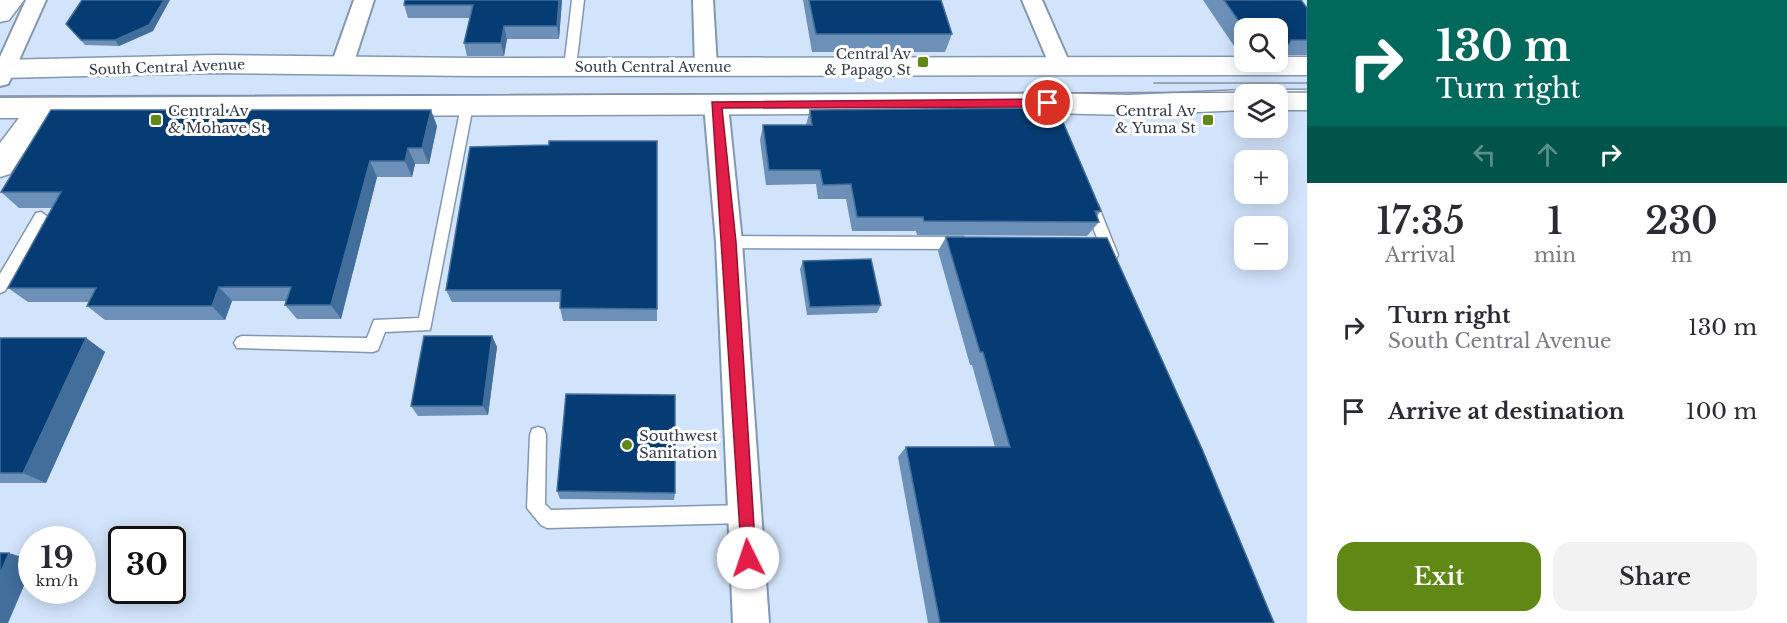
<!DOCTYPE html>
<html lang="en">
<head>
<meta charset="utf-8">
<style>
  :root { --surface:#fff; --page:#f2f2f3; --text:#2b2b33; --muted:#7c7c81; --accent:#608814 }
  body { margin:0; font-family:"Libre Baskerville",serif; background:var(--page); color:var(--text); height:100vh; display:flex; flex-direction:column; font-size:22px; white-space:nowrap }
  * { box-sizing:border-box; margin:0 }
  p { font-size:20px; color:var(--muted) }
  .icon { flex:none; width:33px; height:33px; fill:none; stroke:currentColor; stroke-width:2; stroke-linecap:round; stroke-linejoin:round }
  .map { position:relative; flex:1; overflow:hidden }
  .sheet { display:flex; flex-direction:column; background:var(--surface); width:480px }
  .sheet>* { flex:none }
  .guide { background:#00695c; color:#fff; overflow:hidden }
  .tools { position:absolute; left:1234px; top:18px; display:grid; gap:12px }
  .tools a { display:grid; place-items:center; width:54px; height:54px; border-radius:12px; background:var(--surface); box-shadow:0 3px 15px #0003; font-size:30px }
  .speed { position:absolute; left:18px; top:526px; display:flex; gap:12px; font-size:30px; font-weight:700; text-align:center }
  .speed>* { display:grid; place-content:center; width:78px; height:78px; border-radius:50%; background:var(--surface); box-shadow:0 3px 15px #0003; line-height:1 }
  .speed small { font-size:15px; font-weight:400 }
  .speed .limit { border:3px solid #111; border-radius:9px; background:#fff; color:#111 }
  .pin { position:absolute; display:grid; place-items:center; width:51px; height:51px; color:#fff; margin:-26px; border:3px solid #fff; border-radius:50%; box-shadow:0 2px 6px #0007 }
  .me { position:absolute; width:66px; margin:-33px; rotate:356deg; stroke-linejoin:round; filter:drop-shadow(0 0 4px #0008) }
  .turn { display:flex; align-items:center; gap:21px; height:126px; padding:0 30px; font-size:27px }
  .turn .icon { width:78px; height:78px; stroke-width:2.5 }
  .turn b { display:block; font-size:42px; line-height:51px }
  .lanes { display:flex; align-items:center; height:57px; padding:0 30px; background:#0003; justify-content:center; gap:30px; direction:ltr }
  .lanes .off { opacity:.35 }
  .eta { display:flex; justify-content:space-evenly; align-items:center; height:102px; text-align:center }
  .eta b { font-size:36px; font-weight:600; line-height:42px }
  .cta { display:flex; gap:12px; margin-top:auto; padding:12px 30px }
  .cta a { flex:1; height:69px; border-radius:18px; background:var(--accent); color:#fff; font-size:24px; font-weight:600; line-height:69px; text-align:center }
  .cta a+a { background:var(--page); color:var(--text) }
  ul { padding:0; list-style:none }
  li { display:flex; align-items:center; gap:18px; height:84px; padding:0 30px }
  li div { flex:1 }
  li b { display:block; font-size:22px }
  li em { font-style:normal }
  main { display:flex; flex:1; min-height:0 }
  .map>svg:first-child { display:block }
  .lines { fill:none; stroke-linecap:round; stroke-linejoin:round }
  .lane-casing { stroke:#8298b2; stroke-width:3 }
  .street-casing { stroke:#8298b2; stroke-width:4 }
  .secondary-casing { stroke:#8298b2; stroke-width:3 }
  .lane { fill:#fff; fill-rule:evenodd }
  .street { fill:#fff; fill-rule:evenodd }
  .secondary { fill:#fff; fill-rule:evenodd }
  .tram { stroke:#8391a2; stroke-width:1.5 }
  .wall { fill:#6c90b7 }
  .shaded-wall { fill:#426e9c }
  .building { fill:#053c73; stroke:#426e9c; stroke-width:1.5 }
  .route { fill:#e11d48; stroke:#92132f; stroke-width:1.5 }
  .poi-dot { fill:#608814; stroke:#fff; stroke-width:2 }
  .labels { text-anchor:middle; stroke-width:6; stroke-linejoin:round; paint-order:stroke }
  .far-poi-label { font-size:14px; fill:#333c47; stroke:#fff; text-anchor:end }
  .far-street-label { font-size:14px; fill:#333c47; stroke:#fff }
  .poi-label { font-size:15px; fill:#333c47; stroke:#fff; text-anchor:start }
</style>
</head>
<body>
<main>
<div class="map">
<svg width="1307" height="623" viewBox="0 0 1307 623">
  <rect width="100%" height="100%" fill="#d2e4fb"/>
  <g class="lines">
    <g class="lane-casing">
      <g id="lane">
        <path d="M572,0H584L576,67L570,71L564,67Z"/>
        <path d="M467,102L473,106L430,330L385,332L378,350L373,352L237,348L234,343L237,338L242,336L367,338L374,320L419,318L461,106Z"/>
        <path d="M1091,200L1098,205L1118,255L1116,259H1106L1104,255L1084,205Z"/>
        <path d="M41,212L48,217L5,291L0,293V274L36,213Z"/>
        <path d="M729,236L963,237L970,243L963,249L729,248L722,242Z"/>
        <path d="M538,427L544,429L546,435L545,504L551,510L745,505L751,508L754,514L751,520L745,523L547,528L541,525L527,508L530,435L532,429Z"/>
      </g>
    </g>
    <g class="street-casing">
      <g id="street">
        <path d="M26,0H46L11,78L8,84L0,86V57Z"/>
        <path d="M354,0H374L353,65L350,70L342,73L334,70L331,65Z"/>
        <path d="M693,0H713L717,67L714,72L706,75L698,72L695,67Z"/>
        <path d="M1022,0H1042L1071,66L1068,71L1060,74L1052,71Z"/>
        <path d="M716,97L724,99L728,105L742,242L769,623H733L716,242L704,105L708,99Z"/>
      </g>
    </g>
    <g class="secondary-casing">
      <g id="secondary">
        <path d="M0,0H24L9,20L0,22Z"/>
        <path d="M216,55L473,58L1245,57V62H1278V57H1307V75L473,76L216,73L0,78V60Z"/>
        <path d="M1245,90L1255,94H1245V110L1128,115L1048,113L58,117L36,134L10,174L0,177V143L19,118H0V98L1048,93L1128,95Z"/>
        <path d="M1278,90H1307V110H1278V94H1268Z"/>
      </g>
    </g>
    <use href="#lane" class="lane"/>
    <use href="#street" class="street"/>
    <use href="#secondary" class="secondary"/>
    <g class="tram">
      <path d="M1154,83H1307"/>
      <path d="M0,96L1307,92"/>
    </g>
  </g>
  <g class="wall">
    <path d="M405,0H562L559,39H507L504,56H467L464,43L470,18H408L404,5Z"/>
    <path d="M803,0H941L952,34L945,52H812Z"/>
    <path d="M1203,0H1301L1307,8V55H1279L1278,56V28H1245V55H1240Z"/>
    <path d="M66,24L153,31L119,46L85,45Z"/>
    <path d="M810,110L1101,211L1097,216L1099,222L1087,236L917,235L916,231H852L846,199H818L816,184L766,185L760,140L763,125H806Z"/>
    <path d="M437,126L429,164H415L412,177H377L341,319H297L285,305L286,301H232L225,320H105L87,306L89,302H28L8,288L53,208H19L1,192Z"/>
    <path d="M657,141V321H563L560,308V302H452L446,290L549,145Z"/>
    <path d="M946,237L1274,623H928L898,457L906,447H995L972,365H970L938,251Z"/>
    <path d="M803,261L881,305L877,313L807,315L800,269Z"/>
    <path d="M492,336L497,347L488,415L418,416L411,406Z"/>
    <path d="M0,338H86L105,352L46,483H0Z"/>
    <path d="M557,491L675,493L674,500L560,499Z"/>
  </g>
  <g class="shaded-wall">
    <path d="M164,0H170L153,31L119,46L115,40Z"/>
    <path d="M559,0H562L559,39L557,26Z"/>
    <path d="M504,26L507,39L504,56L501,43Z"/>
    <path d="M431,110L437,126L429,164L422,148Z"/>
    <path d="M408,148L415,164L412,177L405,161Z"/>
    <path d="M370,161L377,177L341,319L331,305Z"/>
    <path d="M219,287L232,301L225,320L212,306Z"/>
    <path d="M492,336L497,347L488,415L483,406Z"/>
    <path d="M86,338L105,352L46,483L23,473Z"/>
    <path d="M9,553L32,560V567L8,623H0V574Z"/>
  </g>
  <g class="building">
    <path d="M82,0H164L149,25L115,40H81L66,24Z"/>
    <path d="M405,0H559L557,26H504L501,43H464L473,5H404Z"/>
    <path d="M809,0H941L952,34H816Z"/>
    <path d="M1224,0H1301L1307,8V40H1291L1289,44L1278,45V28H1245V30Z"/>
    <path d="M1057,108L1101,211H1095L1099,222L924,221L923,217H857L851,184L823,185L820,170H769L763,125H812L810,110Z"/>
    <path d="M51,110H431L422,148H408L405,161H370L331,305H285L291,287H219L212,306H87L96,288H8L61,192H1Z"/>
    <path d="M549,141H657V309L560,308L561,290H446L470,147L549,145Z"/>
    <path d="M946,237L1107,238L1202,449L1274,623H940L906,447H1010L983,352H980Z"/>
    <path d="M871,259L881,305L810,307L803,261Z"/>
    <path d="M424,336H492L483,406H411Z"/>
    <path d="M0,338H86L23,473H0Z"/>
    <path d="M566,394L675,395V493L557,491Z"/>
    <path d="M0,553H9L0,574Z"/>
  </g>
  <path class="route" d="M1048,99L1054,103L1048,107L722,108L736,242L756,558L753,563L748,566L742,563L712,102Z"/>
  <g class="poi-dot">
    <rect x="917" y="56" width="12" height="12" rx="3"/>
    <rect x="150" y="114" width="12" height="12" rx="3"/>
    <rect x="1202" y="114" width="12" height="12" rx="3"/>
    <circle cx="627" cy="445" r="6"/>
  </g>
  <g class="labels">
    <g class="far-poi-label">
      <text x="911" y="59">Central Av<tspan x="911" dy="16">&amp; Papago St</tspan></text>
    </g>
    <g class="far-street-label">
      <text transform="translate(167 67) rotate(-2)" y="5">South Central Avenue</text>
      <text x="653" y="72">South Central Avenue</text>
    </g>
    <g class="poi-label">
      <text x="168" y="116">Central Av<tspan x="168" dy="17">&amp; Mohave St</tspan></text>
      <text x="1196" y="116" text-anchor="end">Central Av<tspan x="1196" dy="17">&amp; Yuma St</tspan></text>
      <text x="639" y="441">Southwest<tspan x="639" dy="17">Sanitation</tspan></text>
    </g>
  </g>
</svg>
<div class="tools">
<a><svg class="icon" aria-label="search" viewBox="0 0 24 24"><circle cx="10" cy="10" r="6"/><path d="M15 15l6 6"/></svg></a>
<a><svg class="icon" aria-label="layers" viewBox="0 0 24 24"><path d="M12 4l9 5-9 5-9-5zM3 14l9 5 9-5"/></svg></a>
<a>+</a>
<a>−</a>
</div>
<div class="speed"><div>19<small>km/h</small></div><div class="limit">30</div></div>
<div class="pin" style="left:1048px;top:103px;background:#d93025"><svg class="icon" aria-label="arrive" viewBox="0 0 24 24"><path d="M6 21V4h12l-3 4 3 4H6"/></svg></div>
<svg class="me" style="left:748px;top:558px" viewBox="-20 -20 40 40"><circle r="19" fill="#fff"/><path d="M0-13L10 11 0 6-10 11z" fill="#e11d48"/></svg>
</div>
<section class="sheet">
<div class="guide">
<div class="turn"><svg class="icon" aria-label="right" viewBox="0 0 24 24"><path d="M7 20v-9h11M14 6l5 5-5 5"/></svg><div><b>130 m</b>Turn right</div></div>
<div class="lanes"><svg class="icon off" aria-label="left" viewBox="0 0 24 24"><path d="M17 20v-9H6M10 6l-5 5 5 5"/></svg><svg class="icon off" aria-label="ahead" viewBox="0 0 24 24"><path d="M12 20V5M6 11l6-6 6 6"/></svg><svg class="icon" aria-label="right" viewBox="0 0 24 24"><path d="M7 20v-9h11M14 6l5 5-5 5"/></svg></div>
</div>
<div class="eta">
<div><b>17:35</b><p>Arrival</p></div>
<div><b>1</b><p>min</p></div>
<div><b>230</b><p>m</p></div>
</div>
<ul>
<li><svg class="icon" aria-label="right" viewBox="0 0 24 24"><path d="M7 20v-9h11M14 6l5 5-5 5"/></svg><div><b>Turn right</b><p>South Central Avenue</p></div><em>130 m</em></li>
<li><svg class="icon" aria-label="arrive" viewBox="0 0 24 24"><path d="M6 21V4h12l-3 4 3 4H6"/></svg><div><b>Arrive at destination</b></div><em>100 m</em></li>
</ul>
<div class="cta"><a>Exit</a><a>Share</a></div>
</section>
</main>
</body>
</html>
